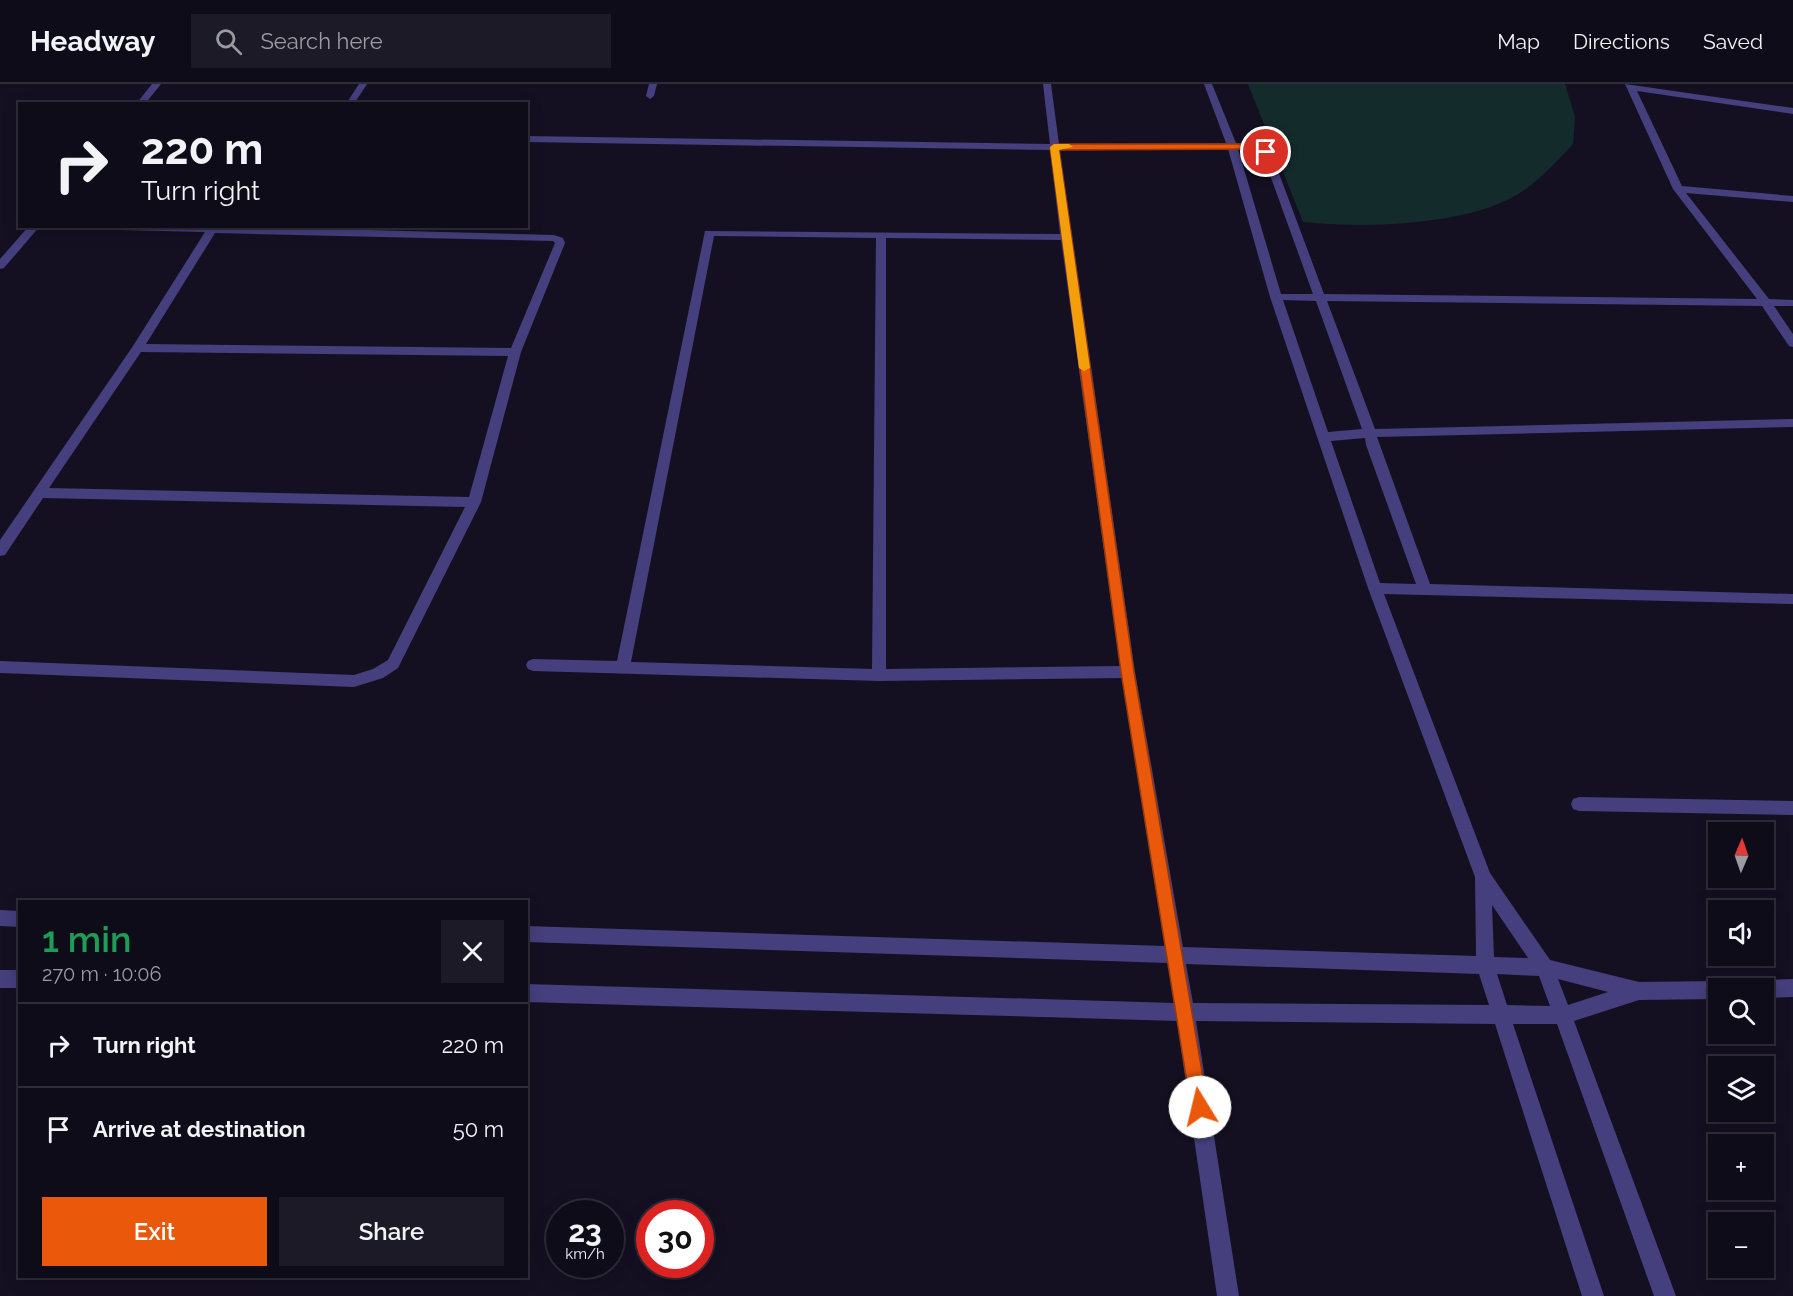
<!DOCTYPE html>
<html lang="en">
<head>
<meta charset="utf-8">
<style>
  :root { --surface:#0f0c1a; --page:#1d1a27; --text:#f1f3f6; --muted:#9b9ba2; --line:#2f2c39; --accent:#ea580c }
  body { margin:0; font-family:Raleway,sans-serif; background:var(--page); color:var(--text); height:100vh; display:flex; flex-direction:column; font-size:22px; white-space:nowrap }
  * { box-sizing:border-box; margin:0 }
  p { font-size:20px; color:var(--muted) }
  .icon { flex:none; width:33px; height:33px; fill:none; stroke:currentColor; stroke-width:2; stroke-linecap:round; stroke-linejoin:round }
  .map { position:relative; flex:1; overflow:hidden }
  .drawer { position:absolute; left:18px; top:816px; width:510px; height:378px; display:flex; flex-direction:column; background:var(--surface); border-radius:0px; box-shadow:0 3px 15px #0003,0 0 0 2px var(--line) }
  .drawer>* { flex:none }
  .banner { position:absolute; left:18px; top:18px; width:510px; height:126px; border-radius:0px; box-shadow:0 3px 15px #0003,0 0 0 2px var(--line); background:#0f0c1a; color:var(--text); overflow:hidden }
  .needle { width:39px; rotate:2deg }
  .fabs { position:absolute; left:1708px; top:738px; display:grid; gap:12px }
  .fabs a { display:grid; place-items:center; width:66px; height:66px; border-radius:0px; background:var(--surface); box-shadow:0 3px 15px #0003,0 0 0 2px var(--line); font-size:30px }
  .speed { position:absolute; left:546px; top:1116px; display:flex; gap:12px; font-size:30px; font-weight:700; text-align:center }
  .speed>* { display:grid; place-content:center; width:78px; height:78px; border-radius:50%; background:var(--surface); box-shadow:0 3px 15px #0003,0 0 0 2px var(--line); line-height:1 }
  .speed small { font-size:15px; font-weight:400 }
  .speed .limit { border:9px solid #d22; background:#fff; color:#111 }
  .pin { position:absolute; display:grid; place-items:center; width:51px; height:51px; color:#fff; margin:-26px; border:3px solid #fff; border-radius:50%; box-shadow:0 2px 6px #0007 }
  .me { position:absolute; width:66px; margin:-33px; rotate:351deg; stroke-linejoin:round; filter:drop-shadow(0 0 4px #0008) }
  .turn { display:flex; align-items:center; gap:21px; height:126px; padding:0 24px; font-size:27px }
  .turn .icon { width:78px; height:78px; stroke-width:2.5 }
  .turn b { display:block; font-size:42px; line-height:51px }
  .round { display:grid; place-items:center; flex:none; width:63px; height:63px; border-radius:0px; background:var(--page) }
  .headline { display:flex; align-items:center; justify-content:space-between; height:102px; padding:0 24px }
  h1 { font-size:36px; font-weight:600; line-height:45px; color:#1e9e55 }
  .primary-button { display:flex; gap:12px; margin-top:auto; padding:12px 24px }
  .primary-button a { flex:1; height:69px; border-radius:0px; background:var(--accent); color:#fff; font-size:24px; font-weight:600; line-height:69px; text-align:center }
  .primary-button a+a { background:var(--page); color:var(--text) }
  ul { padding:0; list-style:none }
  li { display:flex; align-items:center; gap:18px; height:84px; padding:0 24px; border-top:2px solid var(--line) }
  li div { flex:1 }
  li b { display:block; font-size:22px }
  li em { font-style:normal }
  header { display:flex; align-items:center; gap:36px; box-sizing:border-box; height:84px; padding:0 30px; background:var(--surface); border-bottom:2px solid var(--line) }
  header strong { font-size:28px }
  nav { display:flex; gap:33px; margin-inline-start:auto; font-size:21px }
  .search { width:420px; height:54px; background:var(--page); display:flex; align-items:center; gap:15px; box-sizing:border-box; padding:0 21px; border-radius:0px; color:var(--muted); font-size:22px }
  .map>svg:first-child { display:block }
  .green { fill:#142b2c }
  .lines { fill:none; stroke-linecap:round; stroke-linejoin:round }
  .minor { fill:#453f7d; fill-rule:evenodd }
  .route { fill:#ea580c; stroke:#983908; stroke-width:1.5 }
  .slow { fill:#f59e0b }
</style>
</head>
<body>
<header>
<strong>Headway</strong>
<div class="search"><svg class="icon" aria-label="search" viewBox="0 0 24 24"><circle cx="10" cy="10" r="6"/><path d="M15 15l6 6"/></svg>Search here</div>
<nav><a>Map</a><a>Directions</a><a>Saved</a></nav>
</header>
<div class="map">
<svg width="1793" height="1212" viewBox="0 0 1793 1212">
  <rect width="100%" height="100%" fill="#141022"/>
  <path class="green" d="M1248,0H1565L1575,33L1573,60C1555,79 1535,102 1511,114C1457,142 1362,144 1303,138Z"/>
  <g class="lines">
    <g class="minor">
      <path d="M152,0H161L145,20H136Z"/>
      <path d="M359,0H367L354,20H346Z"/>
      <path d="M649,0H657L654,12L650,15L646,12Z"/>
      <path d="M1043,0H1051L1059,60L1226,59L1204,0H1212L1236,59L1260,60L1271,68L1324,210L1757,215L1673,105L1625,0L1793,24V30L1637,7L1682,102L1793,112V118L1686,109L1769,215L1793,216V222H1774L1793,250V263L1789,262L1762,222L1327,217L1375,345L1793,335V343L1377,353L1430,500L1793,510V520L1384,510L1490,789L1550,876L1639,898L1719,897L1725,900L1727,904H1719V915L1639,916L1574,937L1676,1212H1654L1557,940H1513L1604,1212H1582L1495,940L1196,937L1239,1212H1217L1177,937L526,918V900L1174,919L1168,879L526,858V842L1165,862L1122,594L879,597L533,587L528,585L526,581L528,577L533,575L617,577L705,147L1060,150L1050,66L526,58V52L1050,60ZM1228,65L1270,213L1368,504L1475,793L1476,872L1183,863L1135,588L1060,66ZM1238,65H1255L1262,69L1313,210H1281ZM714,152L876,154L872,585L631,578ZM886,154L1061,156L1120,582L886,585ZM1283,216L1316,217L1362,345L1328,348ZM1365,354L1366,361L1416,500L1380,499L1331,357ZM1492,821L1528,874L1494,873ZM1186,880L1479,890L1489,921L1193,919ZM1497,890L1539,892L1550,922L1507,921ZM1558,895L1608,908L1568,921Z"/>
      <path d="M29,142H40L4,184L0,185V175Z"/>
      <path d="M74,142H221L554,151L563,154L565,159L521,268L481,418L398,584L383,594L354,603L0,589V577L354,591L373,585L388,576L465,423L43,414L5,471L0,472V456L133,262L205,148L79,145ZM215,149L553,157L555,159L511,264L146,260ZM141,268L508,272L469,413L49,404Z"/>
      <path d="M1579,713L1793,717V731L1579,727L1573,725L1571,720L1573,715Z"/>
      <path d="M0,826L20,827V843L0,842Z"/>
      <rect x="0" y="886" width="20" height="18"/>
      <path d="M1793,895V913L1764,914V904H1755L1758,899L1764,896Z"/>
    </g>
  </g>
  <path class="route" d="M1257,60L1269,66V70H1263L1255,65L1059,66L1134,588L1208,1023L1206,1029L1200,1031L1193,1029L1191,1023L1121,588L1050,63L1054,60Z"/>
  <path class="slow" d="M1054,60H1069L1073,63L1059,66L1090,284L1084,287L1079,284L1050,63Z"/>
</svg>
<div class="fabs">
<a><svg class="needle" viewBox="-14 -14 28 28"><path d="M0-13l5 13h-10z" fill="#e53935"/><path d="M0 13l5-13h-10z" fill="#9b9ba2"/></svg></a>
<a><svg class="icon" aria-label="sound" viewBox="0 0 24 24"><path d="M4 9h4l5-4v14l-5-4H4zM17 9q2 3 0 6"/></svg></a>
<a><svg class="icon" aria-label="search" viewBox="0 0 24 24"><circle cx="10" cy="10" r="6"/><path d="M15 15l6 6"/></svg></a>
<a><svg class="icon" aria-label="layers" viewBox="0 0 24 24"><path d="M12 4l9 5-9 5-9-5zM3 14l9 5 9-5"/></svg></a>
<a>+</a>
<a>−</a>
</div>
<div class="speed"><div>23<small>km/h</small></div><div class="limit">30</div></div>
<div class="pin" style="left:1266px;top:68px;background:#d93025"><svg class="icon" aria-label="arrive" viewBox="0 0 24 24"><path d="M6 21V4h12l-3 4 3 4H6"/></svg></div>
<svg class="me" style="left:1200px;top:1023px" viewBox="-20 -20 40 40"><circle r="19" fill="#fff"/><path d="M0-13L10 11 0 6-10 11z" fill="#ea580c"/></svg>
<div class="banner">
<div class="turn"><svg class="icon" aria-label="right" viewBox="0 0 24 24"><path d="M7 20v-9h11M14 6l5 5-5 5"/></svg><div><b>220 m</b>Turn right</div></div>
</div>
<section class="drawer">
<div class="headline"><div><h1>1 min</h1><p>270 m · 10:06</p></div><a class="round"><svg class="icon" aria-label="close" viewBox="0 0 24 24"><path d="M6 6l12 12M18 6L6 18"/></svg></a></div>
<ul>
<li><svg class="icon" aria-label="right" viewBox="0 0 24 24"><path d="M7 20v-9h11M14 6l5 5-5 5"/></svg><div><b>Turn right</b></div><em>220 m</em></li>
<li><svg class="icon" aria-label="arrive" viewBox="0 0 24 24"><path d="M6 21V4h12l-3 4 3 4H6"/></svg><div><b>Arrive at destination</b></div><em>50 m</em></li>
</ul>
<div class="primary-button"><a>Exit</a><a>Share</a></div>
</section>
</div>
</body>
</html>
